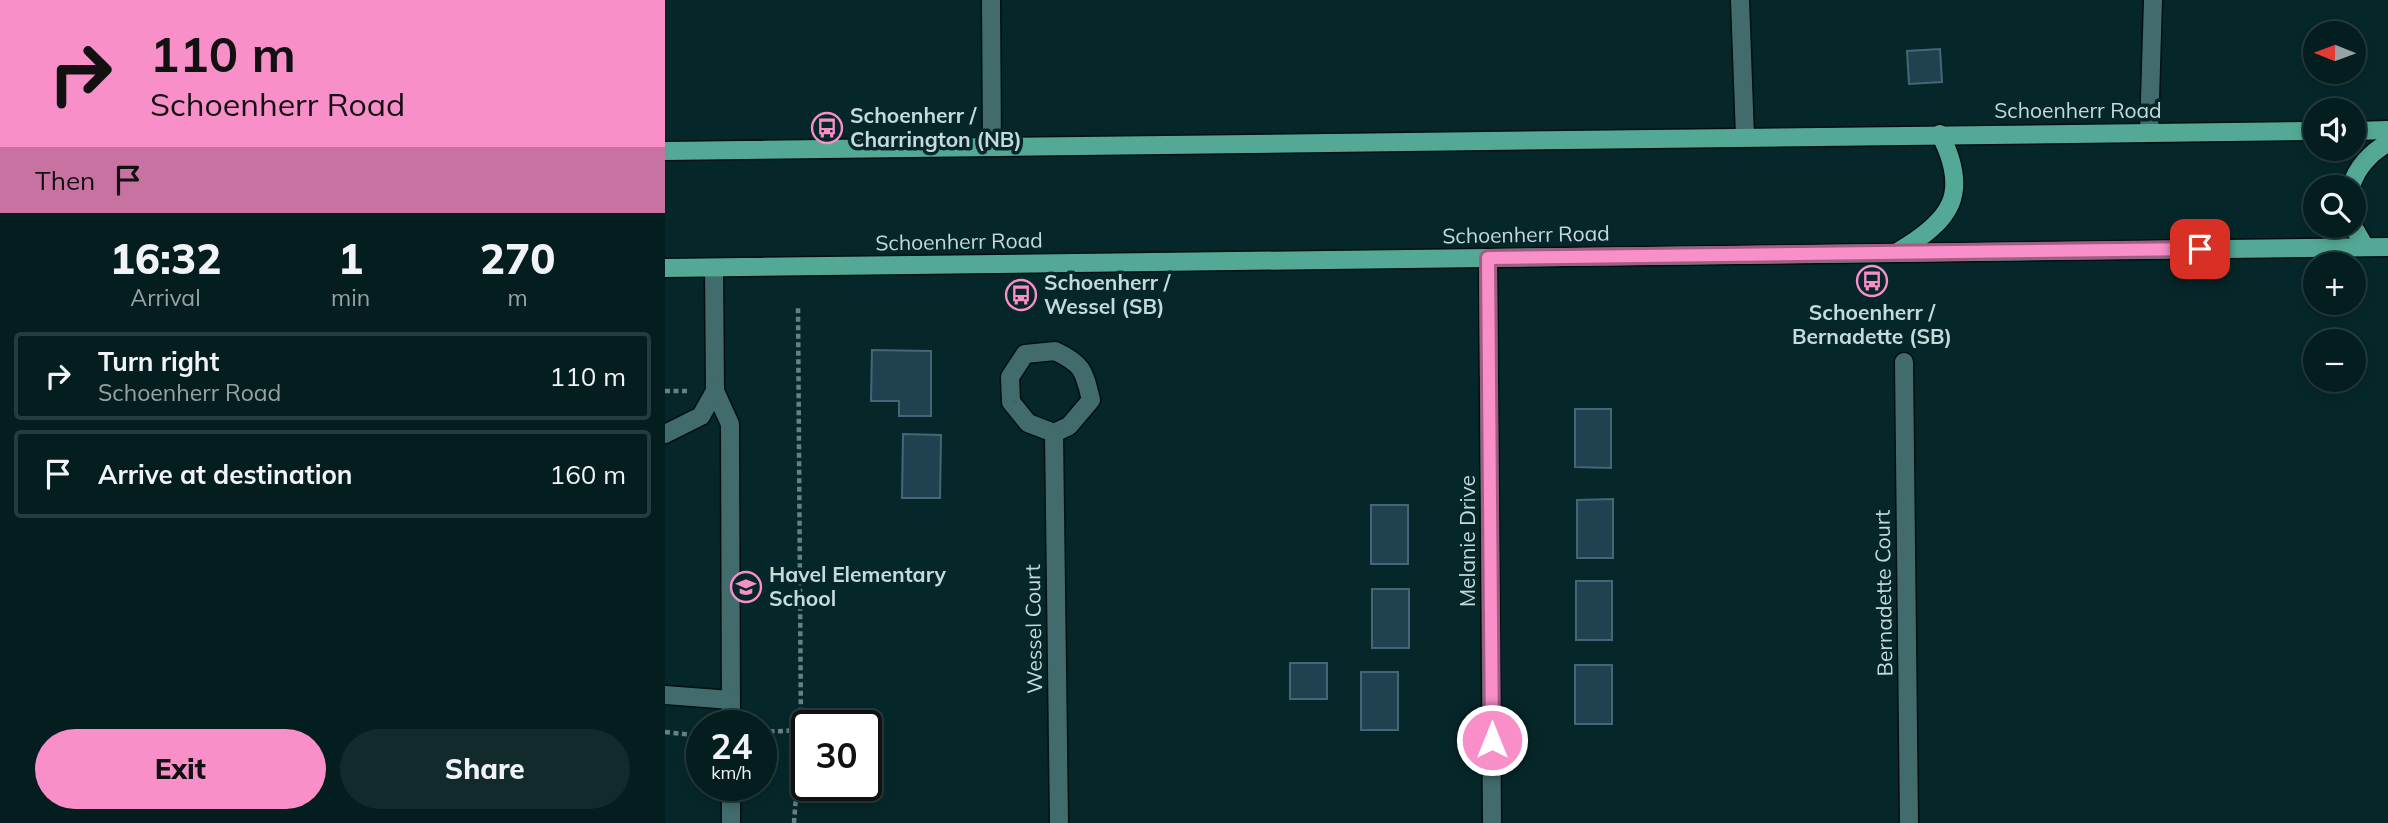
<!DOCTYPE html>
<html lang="en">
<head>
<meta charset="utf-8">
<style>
  :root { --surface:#041d1f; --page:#122a2c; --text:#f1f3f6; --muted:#97a2a4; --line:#253b3d; --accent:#f98fc9 }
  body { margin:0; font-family:Mulish,sans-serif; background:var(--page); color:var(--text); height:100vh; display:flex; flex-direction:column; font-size:26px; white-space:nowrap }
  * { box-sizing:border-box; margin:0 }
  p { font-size:23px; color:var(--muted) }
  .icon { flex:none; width:38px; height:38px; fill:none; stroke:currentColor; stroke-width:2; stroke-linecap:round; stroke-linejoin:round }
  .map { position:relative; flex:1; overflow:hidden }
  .drawer { display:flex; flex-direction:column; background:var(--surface); width:665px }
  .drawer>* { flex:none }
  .guide { background:#f98fc9; color:#111; overflow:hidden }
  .needle { width:46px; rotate:271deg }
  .buttons { position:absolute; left:1638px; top:21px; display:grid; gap:14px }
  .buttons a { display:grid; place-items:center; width:63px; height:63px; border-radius:50%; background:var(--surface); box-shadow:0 4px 10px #0003,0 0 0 2px var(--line); font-size:35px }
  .speed { position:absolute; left:21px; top:710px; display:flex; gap:14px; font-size:35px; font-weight:700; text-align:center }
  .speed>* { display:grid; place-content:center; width:91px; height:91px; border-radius:50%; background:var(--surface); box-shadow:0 4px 10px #0003,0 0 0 2px var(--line); line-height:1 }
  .speed small { font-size:18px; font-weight:400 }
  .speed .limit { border:4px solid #111; border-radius:10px; background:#fff; color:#111 }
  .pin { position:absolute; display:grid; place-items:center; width:60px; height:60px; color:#fff; margin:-30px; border-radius:14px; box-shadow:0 4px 10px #0006 }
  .me { position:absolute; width:77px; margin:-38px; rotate:0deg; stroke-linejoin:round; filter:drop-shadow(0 0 5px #0008) }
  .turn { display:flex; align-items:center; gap:24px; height:147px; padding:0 35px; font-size:32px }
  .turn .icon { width:91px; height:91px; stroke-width:2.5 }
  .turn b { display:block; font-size:49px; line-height:60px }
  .then { display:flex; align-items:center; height:66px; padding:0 35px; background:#0003; gap:14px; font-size:26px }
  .eta { display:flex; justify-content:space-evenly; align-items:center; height:119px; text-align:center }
  .eta b { font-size:42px; font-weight:800; line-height:49px }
  .primary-button { display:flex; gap:14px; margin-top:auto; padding:14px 35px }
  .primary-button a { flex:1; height:80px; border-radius:42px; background:var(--accent); color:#111; font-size:28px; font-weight:800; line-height:80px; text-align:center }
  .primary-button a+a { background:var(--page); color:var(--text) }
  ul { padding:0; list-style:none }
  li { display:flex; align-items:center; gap:21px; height:88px; margin:0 14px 10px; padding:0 21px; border:4px solid var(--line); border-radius:7px }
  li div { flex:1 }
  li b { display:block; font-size:26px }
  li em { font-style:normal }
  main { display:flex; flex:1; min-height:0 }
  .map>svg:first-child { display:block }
  .building { fill:#204150; stroke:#446676; stroke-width:2 }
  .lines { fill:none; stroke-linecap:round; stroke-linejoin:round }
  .minor-casing { stroke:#000f10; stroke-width:21 }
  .major-casing { stroke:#000f10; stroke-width:21 }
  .path { stroke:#668182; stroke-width:4.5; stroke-dasharray:5 3.5; stroke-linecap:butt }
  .minor { stroke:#416b6d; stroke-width:18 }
  .major { stroke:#53a995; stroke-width:18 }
  .route-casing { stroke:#a25d83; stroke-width:18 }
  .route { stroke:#f98fc9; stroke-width:12 }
  .labels { text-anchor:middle; stroke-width:7; stroke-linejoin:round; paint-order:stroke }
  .street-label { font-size:21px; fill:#c5dadb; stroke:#062729 }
  .poi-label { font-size:21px; font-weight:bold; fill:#c5dadb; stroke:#062729; text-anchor:start }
</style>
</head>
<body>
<main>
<section class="drawer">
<div class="guide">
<div class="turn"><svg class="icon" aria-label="right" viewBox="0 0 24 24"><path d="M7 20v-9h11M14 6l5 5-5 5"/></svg><div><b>110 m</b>Schoenherr Road</div></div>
<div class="then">Then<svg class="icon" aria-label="arrive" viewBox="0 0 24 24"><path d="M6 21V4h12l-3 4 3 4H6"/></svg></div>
</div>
<div class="eta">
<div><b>16:32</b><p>Arrival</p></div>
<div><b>1</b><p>min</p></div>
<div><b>270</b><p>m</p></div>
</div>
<ul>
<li><svg class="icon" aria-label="right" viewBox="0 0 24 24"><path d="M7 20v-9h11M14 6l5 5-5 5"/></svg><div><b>Turn right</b><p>Schoenherr Road</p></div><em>110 m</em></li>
<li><svg class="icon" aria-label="arrive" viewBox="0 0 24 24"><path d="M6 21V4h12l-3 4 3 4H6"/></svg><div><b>Arrive at destination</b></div><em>160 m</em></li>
</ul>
<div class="primary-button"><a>Exit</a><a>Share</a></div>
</section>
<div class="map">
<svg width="1723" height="823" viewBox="0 0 1723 823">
  <rect width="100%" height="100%" fill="#062729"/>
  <g class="building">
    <path d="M1275,49L1277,82L1244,84L1242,51Z"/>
    <path d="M207,350L266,351V416H234V401H206Z"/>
    <path d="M910,409H946V468L910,467Z"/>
    <path d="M238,434L276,435L275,498H237Z"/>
    <path d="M948,499V558H912V500Z"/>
    <rect x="706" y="505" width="37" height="59"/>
    <rect x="911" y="581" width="36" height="59"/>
    <rect x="707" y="589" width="37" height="59"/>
    <rect x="625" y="663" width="37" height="36"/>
    <rect x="910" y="665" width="37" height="59"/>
    <rect x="696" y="672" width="37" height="58"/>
  </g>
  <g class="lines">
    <g class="minor-casing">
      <g id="minor">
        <path d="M326,0L327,147"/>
        <path d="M1075,0L1080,137"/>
        <path d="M1484,133L1488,0"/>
        <path d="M823,258L827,823"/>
        <path d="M49,268L50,391L65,424L66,726"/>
        <path d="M390,351C418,364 419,371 426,400L404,426L389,433L363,423L346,402L345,377L360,354Z"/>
        <path d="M1239,362L1244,823"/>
        <path d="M389,433L394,823"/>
        <path d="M0,434L36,416L50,391"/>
        <path d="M0,695L66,700"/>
        <path d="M66,786V823"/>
      </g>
    </g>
    <g class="major-casing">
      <g id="major">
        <path d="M1689,131L1723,130"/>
        <path d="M0,151L1650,131"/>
        <path d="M1686,187C1691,168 1706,152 1723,143"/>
        <path d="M1688,226L1700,247"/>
        <path d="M1234,251C1287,220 1305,193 1275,134"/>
        <path d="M0,268L1723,247"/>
      </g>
    </g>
    <g class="path">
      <path d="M0,391H24"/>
      <path d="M0,732L37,736"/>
      <path d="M96,732L136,730"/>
      <path d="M129,823L136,730L133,307"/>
    </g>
    <use href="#minor" class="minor"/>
    <use href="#major" class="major"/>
  </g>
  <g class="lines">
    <g class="route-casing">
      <path id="route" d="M827,740L823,258L1535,249"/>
    </g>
    <use href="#route" class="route"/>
  </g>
  <defs>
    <g id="bus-ring" transform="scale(1.575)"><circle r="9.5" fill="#062729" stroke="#f98fc9" stroke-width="1.5"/><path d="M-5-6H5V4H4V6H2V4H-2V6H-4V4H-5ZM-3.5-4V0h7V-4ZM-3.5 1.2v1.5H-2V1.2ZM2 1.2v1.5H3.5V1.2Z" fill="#f98fc9"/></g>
    <g id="school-ring" transform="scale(1.575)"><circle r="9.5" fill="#062729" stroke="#f98fc9" stroke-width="1.5"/><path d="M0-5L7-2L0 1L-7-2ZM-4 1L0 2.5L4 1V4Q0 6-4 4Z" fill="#f98fc9"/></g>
  </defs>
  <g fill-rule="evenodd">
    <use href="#bus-ring" x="162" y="128"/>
    <use href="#bus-ring" x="1207" y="281"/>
    <use href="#bus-ring" x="356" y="295"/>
    <use href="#school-ring" x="81" y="587"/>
  </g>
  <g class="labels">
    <g class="street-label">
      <text x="1413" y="118">Schoenherr Road</text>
      <text transform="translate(861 235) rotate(-1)" y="7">Schoenherr Road</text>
      <text transform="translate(294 242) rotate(-1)" y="7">Schoenherr Road</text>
      <text transform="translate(803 541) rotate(-90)" y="7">Melanie Drive</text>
      <text transform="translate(1219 593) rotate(-91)" y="7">Bernadette Court</text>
      <text transform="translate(369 629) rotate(-91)" y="7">Wessel Court</text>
    </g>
    <g class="poi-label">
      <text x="185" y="123">Schoenherr /<tspan x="185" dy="24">Charrington (NB)</tspan></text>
      <text x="379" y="290">Schoenherr /<tspan x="379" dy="24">Wessel (SB)</tspan></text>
      <text x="1207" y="320" text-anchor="middle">Schoenherr /<tspan x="1207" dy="24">Bernadette (SB)</tspan></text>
      <text x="104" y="582">Havel Elementary<tspan x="104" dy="24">School</tspan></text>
    </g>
  </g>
</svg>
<div class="buttons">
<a><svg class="needle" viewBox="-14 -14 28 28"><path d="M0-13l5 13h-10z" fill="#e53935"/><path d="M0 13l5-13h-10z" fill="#97a2a4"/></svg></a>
<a><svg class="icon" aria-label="sound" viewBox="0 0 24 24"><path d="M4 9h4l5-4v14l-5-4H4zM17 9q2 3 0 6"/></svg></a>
<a><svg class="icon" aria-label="search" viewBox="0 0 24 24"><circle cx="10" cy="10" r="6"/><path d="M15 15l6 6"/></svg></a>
<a>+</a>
<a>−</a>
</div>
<div class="speed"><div>24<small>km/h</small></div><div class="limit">30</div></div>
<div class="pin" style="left:1535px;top:249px;background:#d93025"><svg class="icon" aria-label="arrive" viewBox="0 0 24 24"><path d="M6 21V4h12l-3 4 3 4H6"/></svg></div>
<svg class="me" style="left:827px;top:740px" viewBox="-20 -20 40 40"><circle r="17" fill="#f98fc9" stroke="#fff" stroke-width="3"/><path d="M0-11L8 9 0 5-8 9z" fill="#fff"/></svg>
</div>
</main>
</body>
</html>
